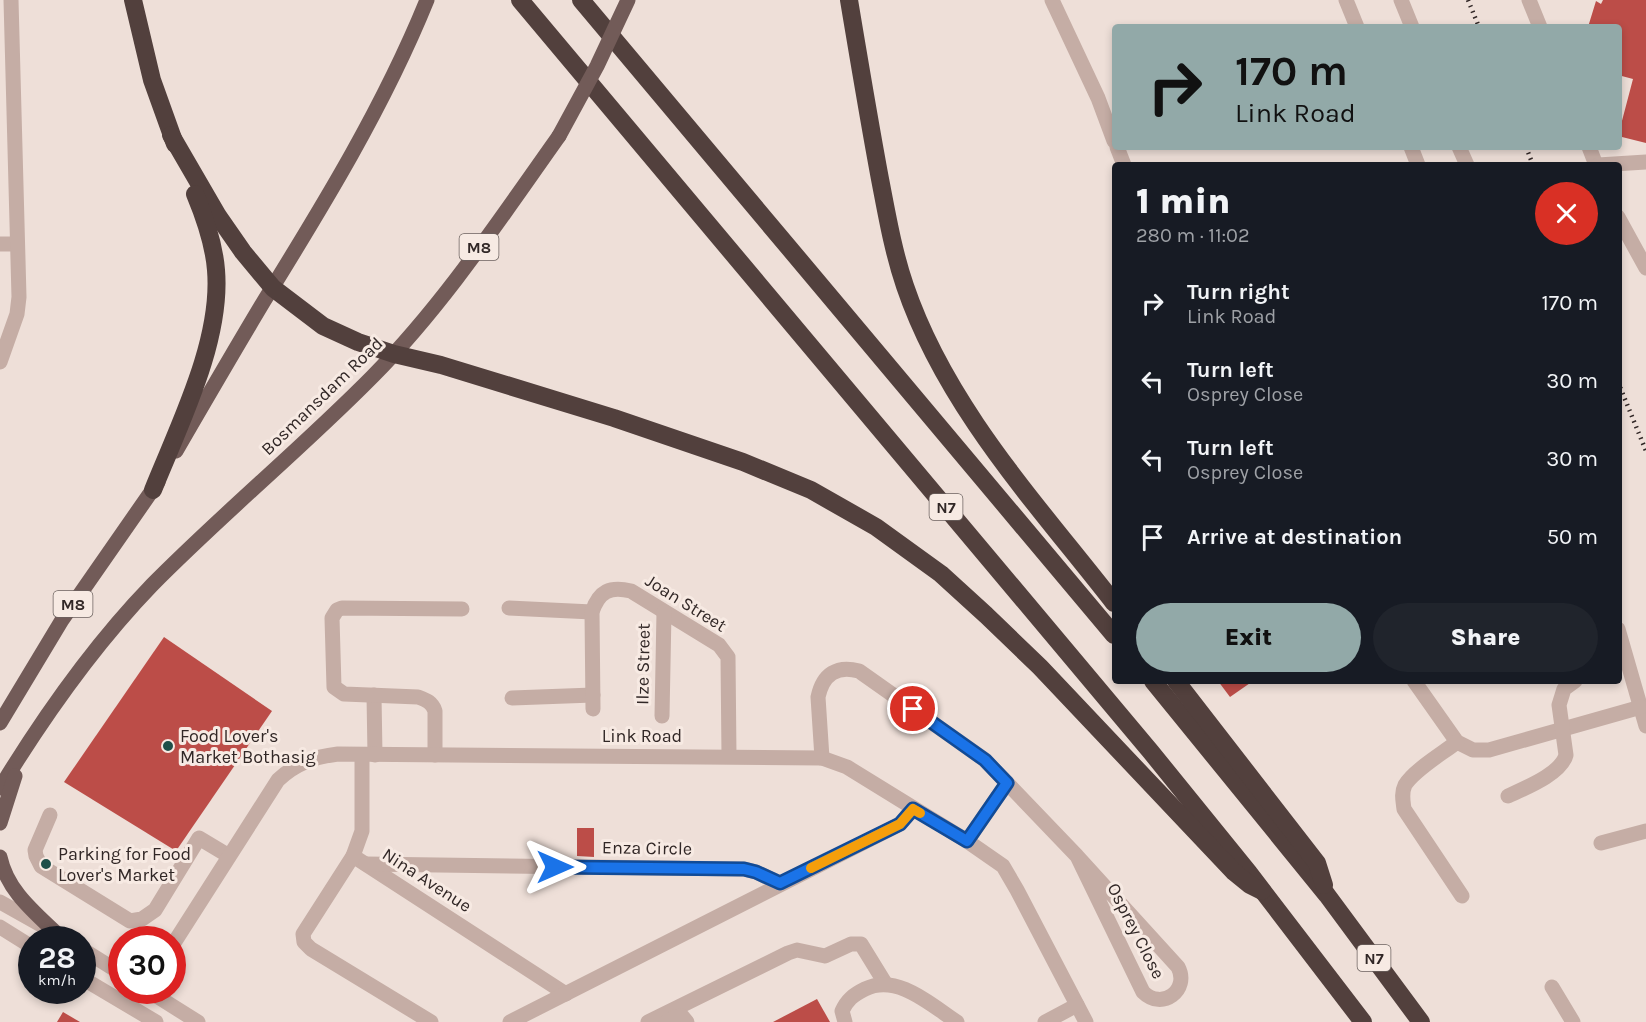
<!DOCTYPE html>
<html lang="en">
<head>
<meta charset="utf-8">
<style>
  :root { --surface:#171b24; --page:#20242c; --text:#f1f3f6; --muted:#9ea1a6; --accent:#92a9a8 }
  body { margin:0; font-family:Karla,sans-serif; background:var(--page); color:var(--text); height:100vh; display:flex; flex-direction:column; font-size:22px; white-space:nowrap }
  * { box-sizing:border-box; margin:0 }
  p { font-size:20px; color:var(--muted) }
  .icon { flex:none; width:33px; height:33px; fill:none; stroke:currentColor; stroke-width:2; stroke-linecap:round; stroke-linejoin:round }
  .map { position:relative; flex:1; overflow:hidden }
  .panel { position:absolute; left:1112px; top:162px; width:510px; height:522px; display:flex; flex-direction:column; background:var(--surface); border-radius:6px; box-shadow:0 3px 9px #0003 }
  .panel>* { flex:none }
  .hud { position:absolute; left:1112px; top:24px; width:510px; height:126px; border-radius:6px; box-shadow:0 3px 9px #0003; background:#92a9a8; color:#111; overflow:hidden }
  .speed { position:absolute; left:18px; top:926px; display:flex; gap:12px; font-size:30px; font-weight:700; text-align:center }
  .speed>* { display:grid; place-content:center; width:78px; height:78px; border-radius:50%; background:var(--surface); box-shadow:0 3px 9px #0003; line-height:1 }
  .speed small { font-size:15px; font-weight:400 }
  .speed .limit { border:9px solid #d22; background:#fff; color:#111 }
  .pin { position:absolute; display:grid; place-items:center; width:51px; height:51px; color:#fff; margin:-26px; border:3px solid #fff; border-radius:50%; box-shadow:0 2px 6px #0007 }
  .me { position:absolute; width:66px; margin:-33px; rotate:90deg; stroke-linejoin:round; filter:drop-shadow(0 0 4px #0008) }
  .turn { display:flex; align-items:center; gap:21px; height:126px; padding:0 24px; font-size:27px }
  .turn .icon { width:78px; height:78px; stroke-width:2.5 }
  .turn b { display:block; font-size:42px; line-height:51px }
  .round { display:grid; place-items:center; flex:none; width:63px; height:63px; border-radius:32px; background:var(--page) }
  .headline { display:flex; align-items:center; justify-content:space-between; height:102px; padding:0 24px }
  h1 { font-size:36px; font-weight:800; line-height:45px }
  .action { display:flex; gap:12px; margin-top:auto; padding:12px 24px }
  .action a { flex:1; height:69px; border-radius:36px; background:var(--accent); color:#111; font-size:24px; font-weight:800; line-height:69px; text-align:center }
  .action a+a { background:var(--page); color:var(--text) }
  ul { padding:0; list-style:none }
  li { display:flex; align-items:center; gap:18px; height:78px; padding:0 24px }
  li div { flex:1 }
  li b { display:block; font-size:22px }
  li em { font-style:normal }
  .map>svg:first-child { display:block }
  .building { fill:#bc4d48 }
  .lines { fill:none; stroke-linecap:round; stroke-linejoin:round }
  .minor { stroke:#c5ada5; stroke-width:15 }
  .major { stroke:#725b58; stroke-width:15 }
  .highway { stroke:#52403d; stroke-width:18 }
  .rail { stroke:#312726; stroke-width:4.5; stroke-dasharray:1.5 4.5; stroke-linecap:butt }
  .major-bridge { stroke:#725b58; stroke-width:15 }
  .route-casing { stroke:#114b97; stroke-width:15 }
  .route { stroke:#1a73e8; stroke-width:10 }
  .slow { stroke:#f59e0b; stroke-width:10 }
  .poi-dot { fill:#1f4f49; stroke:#f7eae3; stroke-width:2 }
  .labels { text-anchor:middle; stroke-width:6; stroke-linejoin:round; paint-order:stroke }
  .shield { fill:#f7eae3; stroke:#6c625f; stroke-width:1.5 }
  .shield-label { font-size:16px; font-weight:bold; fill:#312726 }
  .street-label { font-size:18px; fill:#312726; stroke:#f7eae3 }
  .poi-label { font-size:18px; fill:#312726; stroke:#f7eae3; text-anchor:start }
</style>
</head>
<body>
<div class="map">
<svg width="1646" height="1022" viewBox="0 0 1646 1022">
  <rect width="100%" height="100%" fill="#eedfd8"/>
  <g class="building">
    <path d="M1603,0H1646V143L1618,136L1633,79L1618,75V27H1588L1596,1L1601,4Z"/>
    <path d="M164,637L272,711L176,851L64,782Z"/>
    <path d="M1218,681H1253L1230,697Z"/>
    <path d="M577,828H594V857L577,856Z"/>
    <path d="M817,999L830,1022H773Z"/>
    <path d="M63,1012L80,1022H57Z"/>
  </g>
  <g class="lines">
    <g class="minor">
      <path d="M1052,0L1098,98L1114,141"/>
      <path d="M1346,0L1357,27"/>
      <path d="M1401,0L1412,27"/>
      <path d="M1529,0L1540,27"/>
      <path d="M1117,147L1124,165"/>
      <path d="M1411,147L1418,165"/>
      <path d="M1459,147L1467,165"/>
      <path d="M1589,147L1596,165"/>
      <path d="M1598,165L1646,162"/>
      <path d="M1618,217L1646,268"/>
      <path d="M0,244H17"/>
      <path d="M0,362L17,314L19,297L11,0"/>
      <path d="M509,608L592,612"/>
      <path d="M1618,629L1646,726"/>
      <path d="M1414,681L1457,742L1473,750H1489L1641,707"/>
      <path d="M374,695L375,755"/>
      <path d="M512,698L593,695"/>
      <path d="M593,709L592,612C599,591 610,586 631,591L719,645L728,657L729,756"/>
      <path d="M662,716L664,612"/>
      <path d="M1457,742C1443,753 1414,770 1405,785C1401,793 1403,801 1404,809L1462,896"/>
      <path d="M362,755V831L353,856L566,994"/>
      <path d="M435,755V711C432,702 426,700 418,697L344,694L334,687L332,618L337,610L342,608L462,609"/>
      <path d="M822,758L818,697C823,674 837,665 859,671L985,760L1077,856L1178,967C1190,990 1162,1011 1143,992L1077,856"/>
      <path d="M1508,796C1525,788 1561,774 1566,755L1559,705L1564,689L1575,681"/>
      <path d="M50,815L35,850L36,856L41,866L130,921L142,919L155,910L199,838L229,856"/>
      <path d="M967,841L1007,783"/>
      <path d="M1601,843L1646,831"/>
      <path d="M353,856L303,934L304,942L311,949L431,1022"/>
      <path d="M366,864L744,869L756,872L780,883"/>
      <path d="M0,902L66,939"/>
      <path d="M0,927L32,947"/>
      <path d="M172,946L278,780C296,763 314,757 338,754L822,758L847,767L967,841L1003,866L1017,890L1086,1022"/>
      <path d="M82,949L122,974"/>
      <path d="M82,978L156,1022"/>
      <path d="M1552,987L1573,1022"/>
      <path d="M147,990L198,1022"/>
      <path d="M510,1022L900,824L913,809"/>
      <path d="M648,1022L788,953L797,950L825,956L851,944H861L885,983"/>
      <path d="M666,1022L675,1017L682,1016L687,1022"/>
      <path d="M845,1022L842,1011C847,1000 853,995 865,989C897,973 931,1005 957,1022"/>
      <path d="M1045,1022L1077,1005"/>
    </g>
    <g class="major">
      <path d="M176,451C205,401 234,351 264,301C324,204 384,106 427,0"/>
      <path d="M0,723L62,620L158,482"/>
      <path d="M0,788C44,716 93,646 152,585C223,513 302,448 373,376C444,304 500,219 559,136"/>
      <path d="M0,823L15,776"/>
      <path d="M0,857C7,890 33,911 56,933"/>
    </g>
    <g class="highway">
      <path d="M133,0L152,80L175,144"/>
      <path d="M520,0L1151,752L1249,873L1363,1022"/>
      <path d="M581,0L1114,635"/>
      <path d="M849,0C859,60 869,120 880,179C887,215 893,251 905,286C946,407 1037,504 1114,603"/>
      <path d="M171,135L218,216L243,252L273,288L323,326L358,342L394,354L441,365L614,418L743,462L811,490L876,527L941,574L986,615L1040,667L1234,872L1250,885L1262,891"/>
      <path d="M153,490C179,425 222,341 216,270C214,244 205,218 195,194"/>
      <path d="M1153,681L1327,895L1421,1022"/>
      <path d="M1176,681L1317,863L1324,885"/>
    </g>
    <g class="rail">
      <path d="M1468,0L1479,27"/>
      <path d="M1526,147L1533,165"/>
      <path d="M1618,382L1646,451"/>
    </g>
    <path class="major-bridge" d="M559,136L597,66L628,0"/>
  </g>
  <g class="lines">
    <g class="route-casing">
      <path id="route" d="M555,867L744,869L756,872L780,883L900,824L913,809L967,841L1007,783L985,760L913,709"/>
    </g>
    <use href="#route" class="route"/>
    <path class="slow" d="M811,868L900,824L913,809L920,813"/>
  </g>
  <g class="poi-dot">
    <circle cx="168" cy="746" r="6"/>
    <circle cx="46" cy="864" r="6"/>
  </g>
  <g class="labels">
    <g class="shield">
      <rect x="459.5" y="234" width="39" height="26" rx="4.5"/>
      <rect x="929.5" y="494" width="33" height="26" rx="4.5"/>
      <rect x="53.5" y="591" width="39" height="26" rx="4.5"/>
      <rect x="1357.5" y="945" width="33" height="26" rx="4.5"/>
    </g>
    <g class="shield-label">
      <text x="479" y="253">M8</text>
      <text x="946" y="513">N7</text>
      <text x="73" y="610">M8</text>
      <text x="1374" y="964">N7</text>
    </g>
    <g class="street-label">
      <text transform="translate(322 396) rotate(-44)" y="6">Bosmansdam Road</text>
      <text transform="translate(686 603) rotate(32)" y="6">Joan Street</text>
      <text transform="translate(643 664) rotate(-89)" y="6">Ilze Street</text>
      <text x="642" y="742">Link Road</text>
      <text transform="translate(647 848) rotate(1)" y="6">Enza Circle</text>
      <text transform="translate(427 880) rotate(33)" y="6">Nina Avenue</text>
      <text transform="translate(1136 931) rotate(63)" y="6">Osprey Close</text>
    </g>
    <g class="poi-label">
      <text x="180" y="742">Food Lover's<tspan x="180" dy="21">Market Bothasig</tspan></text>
      <text x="58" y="860">Parking for Food<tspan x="58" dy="21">Lover's Market</tspan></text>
    </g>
  </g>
</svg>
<div class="speed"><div>28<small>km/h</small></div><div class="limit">30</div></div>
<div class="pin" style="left:913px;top:709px;background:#d93025"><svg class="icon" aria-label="arrive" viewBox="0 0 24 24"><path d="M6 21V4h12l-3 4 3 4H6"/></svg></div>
<svg class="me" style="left:555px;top:867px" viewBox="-20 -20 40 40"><path d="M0-17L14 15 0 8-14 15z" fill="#1a73e8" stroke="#fff" stroke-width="4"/></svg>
<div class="hud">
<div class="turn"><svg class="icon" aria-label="right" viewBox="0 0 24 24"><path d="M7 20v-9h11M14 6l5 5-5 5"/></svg><div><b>170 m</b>Link Road</div></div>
</div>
<section class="panel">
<div class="headline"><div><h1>1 min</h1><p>280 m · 11:02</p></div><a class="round" style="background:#d93025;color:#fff"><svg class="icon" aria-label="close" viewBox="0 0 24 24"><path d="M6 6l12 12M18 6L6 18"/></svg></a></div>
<ul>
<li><svg class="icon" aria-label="right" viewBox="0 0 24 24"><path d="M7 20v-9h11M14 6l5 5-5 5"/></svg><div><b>Turn right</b><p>Link Road</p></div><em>170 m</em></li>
<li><svg class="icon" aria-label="left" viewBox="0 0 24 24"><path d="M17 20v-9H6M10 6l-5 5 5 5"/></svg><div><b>Turn left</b><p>Osprey Close</p></div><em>30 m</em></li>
<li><svg class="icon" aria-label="left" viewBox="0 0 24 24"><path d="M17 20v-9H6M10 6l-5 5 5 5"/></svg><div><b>Turn left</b><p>Osprey Close</p></div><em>30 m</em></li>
<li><svg class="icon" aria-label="arrive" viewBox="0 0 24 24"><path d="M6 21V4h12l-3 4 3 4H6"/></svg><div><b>Arrive at destination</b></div><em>50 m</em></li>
</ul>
<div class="action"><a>Exit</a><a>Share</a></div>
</section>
</div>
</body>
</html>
